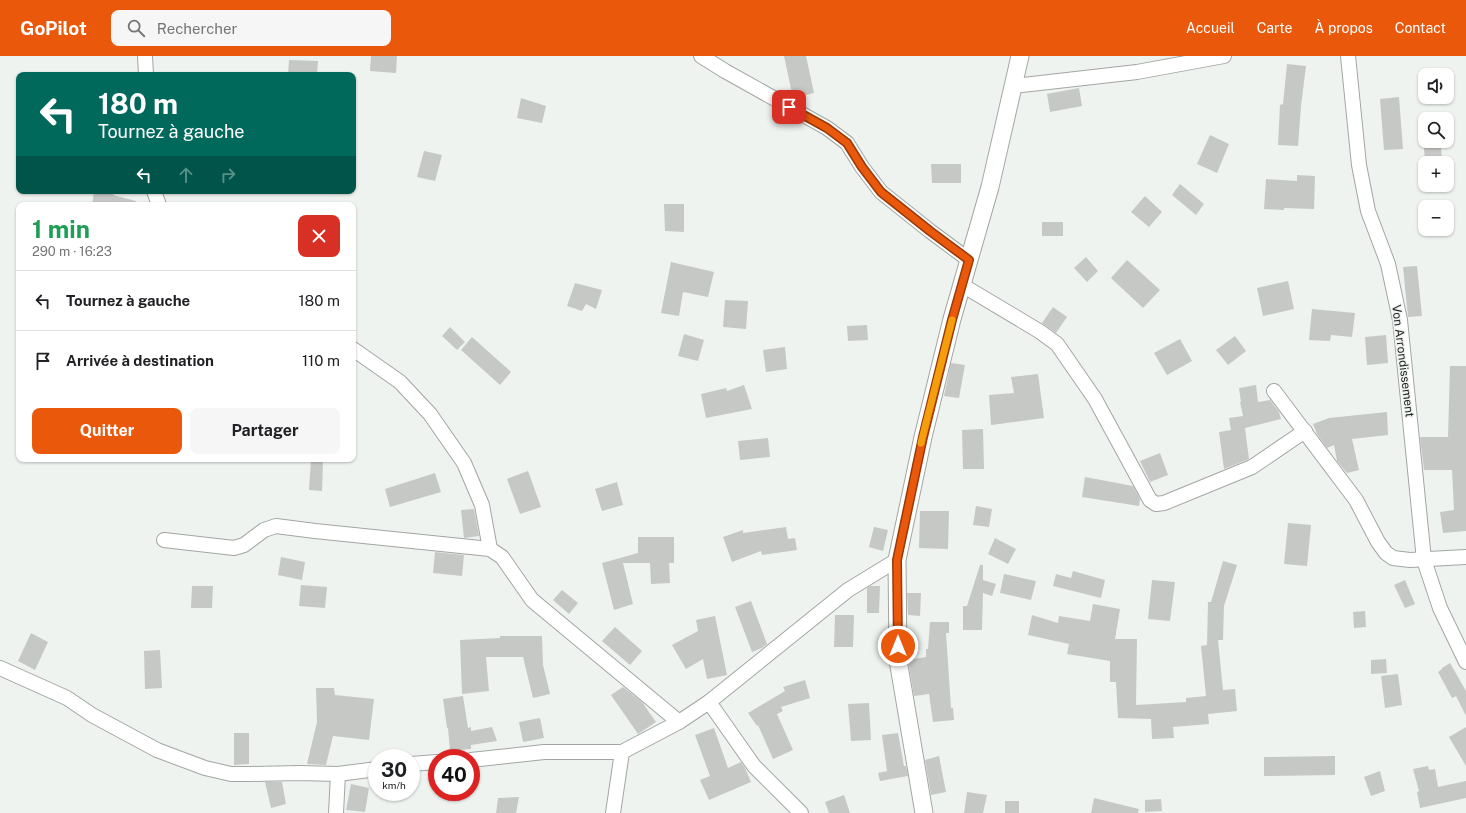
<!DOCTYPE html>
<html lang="fr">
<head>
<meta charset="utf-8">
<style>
  :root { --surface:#fff; --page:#f6f6f6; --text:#202124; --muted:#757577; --line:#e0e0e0; --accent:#ea580c }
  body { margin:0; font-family:"Public Sans",sans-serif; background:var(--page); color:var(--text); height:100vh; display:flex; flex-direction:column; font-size:15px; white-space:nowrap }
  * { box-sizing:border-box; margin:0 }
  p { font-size:13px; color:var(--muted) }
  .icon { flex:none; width:22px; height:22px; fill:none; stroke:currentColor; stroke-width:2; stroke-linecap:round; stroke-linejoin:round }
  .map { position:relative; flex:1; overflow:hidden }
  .details { position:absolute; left:16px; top:146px; width:340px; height:260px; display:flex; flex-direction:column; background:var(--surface); border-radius:8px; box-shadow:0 1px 3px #0004 }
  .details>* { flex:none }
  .guide { position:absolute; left:16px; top:16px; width:340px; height:122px; border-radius:8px; box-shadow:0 1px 3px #0004; background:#00695c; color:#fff; overflow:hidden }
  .tools { position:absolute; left:1418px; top:12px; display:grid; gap:8px }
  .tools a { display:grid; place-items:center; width:36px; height:36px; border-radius:8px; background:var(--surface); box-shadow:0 1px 3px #0004; font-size:20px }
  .speed { position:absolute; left:368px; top:693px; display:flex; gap:8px; font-size:20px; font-weight:700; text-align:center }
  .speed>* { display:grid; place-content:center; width:52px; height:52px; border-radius:50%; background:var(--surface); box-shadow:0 1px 3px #0004; line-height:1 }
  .speed small { font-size:10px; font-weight:400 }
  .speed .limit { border:6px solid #d22; background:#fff; color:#111 }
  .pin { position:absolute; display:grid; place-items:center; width:34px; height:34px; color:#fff; margin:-17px; border-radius:8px; box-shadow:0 2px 6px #0006 }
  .me { position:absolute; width:44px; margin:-22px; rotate:0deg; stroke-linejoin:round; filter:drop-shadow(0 0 3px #0008) }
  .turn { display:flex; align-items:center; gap:14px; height:84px; padding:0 16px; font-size:18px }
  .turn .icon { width:52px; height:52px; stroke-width:2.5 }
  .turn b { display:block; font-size:28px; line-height:34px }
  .lanes { display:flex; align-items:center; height:38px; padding:0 16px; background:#0003; justify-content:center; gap:20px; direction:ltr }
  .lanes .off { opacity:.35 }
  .round { display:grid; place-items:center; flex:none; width:42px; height:42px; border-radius:8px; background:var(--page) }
  .summary { display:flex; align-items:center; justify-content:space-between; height:68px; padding:0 16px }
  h1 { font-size:24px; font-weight:700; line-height:30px; color:#1e9e55 }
  .cta { display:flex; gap:8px; margin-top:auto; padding:8px 16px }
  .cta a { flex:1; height:46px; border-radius:8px; background:var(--accent); color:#fff; font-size:16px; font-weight:700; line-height:46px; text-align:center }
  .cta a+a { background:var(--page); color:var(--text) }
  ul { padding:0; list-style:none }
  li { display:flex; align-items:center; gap:12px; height:60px; padding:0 16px; border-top:1px solid var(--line) }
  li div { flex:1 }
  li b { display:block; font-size:15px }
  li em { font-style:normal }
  header { display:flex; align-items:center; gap:24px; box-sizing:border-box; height:56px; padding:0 20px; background:var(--accent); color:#fff }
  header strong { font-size:19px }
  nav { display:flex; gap:22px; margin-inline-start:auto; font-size:14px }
  .search { width:280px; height:36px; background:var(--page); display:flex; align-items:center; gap:10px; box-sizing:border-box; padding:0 14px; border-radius:8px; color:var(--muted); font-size:15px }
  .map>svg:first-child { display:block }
  .building { fill:#c6c8c5 }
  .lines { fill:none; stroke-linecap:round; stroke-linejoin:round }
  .minor-casing { stroke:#a2a6a3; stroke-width:16 }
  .tertiary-casing { stroke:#a2a6a3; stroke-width:19 }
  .minor { stroke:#fff; stroke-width:14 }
  .tertiary { stroke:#fff; stroke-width:17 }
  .route-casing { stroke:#983908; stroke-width:10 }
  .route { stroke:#ea580c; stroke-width:7 }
  .slow { stroke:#f59e0b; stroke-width:7 }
  .labels { text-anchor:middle; stroke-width:3; stroke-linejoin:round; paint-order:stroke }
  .street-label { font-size:12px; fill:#202120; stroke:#eff3f0 }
</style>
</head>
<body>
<header>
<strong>GoPilot</strong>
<div class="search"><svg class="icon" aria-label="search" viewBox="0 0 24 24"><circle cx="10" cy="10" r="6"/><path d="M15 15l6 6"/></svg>Rechercher</div>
<nav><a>Accueil</a><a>Carte</a><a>À propos</a><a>Contact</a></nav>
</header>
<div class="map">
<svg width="1466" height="757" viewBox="0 0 1466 757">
  <rect width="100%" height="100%" fill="#eff3f0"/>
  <g class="building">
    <path d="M371,0H397L396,17L370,15Z"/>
    <path d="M784,0H806L814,37L793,42Z"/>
    <path d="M289,4L318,5L317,19H288Z"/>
    <path d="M1287,8L1306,10L1301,50L1298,90L1278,89L1280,49L1283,48Z"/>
    <path d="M1079,32L1082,50L1050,56L1047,38Z"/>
    <path d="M1399,41L1403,93L1384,94L1380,43Z"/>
    <path d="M521,42L546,50L542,67L517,62Z"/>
    <path d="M1210,79L1229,88L1217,117L1197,108Z"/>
    <path d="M1441,91L1442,107H1425L1424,92Z"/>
    <path d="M424,95L442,99L435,125L417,121Z"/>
    <path d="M931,108H961V127H932Z"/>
    <path d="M1297,119L1315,120L1314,153L1284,152V154L1264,153L1266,123L1297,125Z"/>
    <path d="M1180,128L1204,148L1196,159L1172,139Z"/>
    <path d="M94,135H114L113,139L136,145L135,149H92Z"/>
    <path d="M1145,140L1162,156L1149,171L1131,156Z"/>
    <path d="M664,148H684V176L665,175Z"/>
    <rect x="1042" y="166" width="21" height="14"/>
    <path d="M1086,201L1098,215L1087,226L1074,212Z"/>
    <path d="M1127,204L1160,234L1143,252L1111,222Z"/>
    <path d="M671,206L714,216L708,241L683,236L679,260L661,257Z"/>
    <path d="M1417,210L1422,260L1408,261L1403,211Z"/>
    <path d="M1288,225L1294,253L1263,260L1257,232Z"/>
    <path d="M575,227L602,234L596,253L586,248L582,255L567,250Z"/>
    <path d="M725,244L748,245L746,273L723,271Z"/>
    <path d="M1053,251L1067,261L1056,277L1042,267Z"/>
    <path d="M1312,253L1355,257L1352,281L1331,279L1330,285L1309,284Z"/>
    <path d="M867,269L868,284L848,285L847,270Z"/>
    <path d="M450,271L465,286L457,294L442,280Z"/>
    <path d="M684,278L704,284L698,305L678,300Z"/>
    <path d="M1386,279L1388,307L1367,309L1365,281Z"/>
    <path d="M1235,280L1246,295L1228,309L1216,294Z"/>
    <path d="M472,281L511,316L500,329L461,294Z"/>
    <path d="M1180,283L1192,305L1167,319L1154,297Z"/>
    <path d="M785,291L787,313L766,316L763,294Z"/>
    <path d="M951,307L965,309L959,342L944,340Z"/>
    <path d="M1450,310H1466V475L1443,477L1440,456L1454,454L1452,414H1424L1420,381H1448Z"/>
    <path d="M1038,318L1044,362L991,369L989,339L1014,337L1011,321Z"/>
    <path d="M744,329L752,353L706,362L701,338L726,332L727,335Z"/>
    <path d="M1256,329L1258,346L1270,344L1279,356L1281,363L1245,372L1249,403L1224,413L1219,376L1231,374L1229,362L1243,360L1240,346H1241L1239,332Z"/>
    <path d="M1387,356L1388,379L1352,383L1359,414L1347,417L1337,405L1334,389L1327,392L1317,378L1313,368L1329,362Z"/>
    <path d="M983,373L984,413H963L962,374Z"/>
    <path d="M768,382L770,401L740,404L738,385Z"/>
    <path d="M1160,397L1168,419L1150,426L1140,405Z"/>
    <path d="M311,403H323L322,435L309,434Z"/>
    <path d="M528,415L541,451L520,458L507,423Z"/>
    <path d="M435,417L441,436L390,451L385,433Z"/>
    <path d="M1085,421L1133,430L1140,443L1139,450L1082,441Z"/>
    <path d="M617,426L623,449L602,455L595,433Z"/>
    <path d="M976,450L992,453L989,471L973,469Z"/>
    <path d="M474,453L479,480L464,482L461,454Z"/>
    <path d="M920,455H949L948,493L919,492Z"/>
    <path d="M1288,467L1311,469L1307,510L1284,508Z"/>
    <path d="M786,471L788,483L795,482L797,494L762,499L761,495L732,506L723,481L743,474V477Z"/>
    <path d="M874,471L888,474L883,495L869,491Z"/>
    <path d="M638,481H674V507H669L670,527L651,528L650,507H623L633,548L614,554L602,507L638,497Z"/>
    <path d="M995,482L1016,493L1008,508L988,498Z"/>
    <path d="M435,496L464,499L462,520L433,517Z"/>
    <path d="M281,501L305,506L302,524L278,519Z"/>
    <path d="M1223,505L1237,509L1224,550L1223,584H1218L1223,634L1235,633L1237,655L1208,658L1209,668L1173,671L1174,682L1152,683L1151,663L1118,662L1116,626H1110V605L1067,598L1069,588L1028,579L1032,559L1058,567L1059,560L1090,565L1093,548L1120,553L1115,583H1137L1136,649L1186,646V642L1206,640L1201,590L1207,589L1208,546H1211Z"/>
    <path d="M980,509H983V524L996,528L992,540L983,537L982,574H963V550H967Z"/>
    <path d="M1073,515L1105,524L1101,542L1053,530L1056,518L1071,522Z"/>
    <path d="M1004,518L1036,525L1031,544L1000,537Z"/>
    <path d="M1152,524L1175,526L1170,565L1148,563Z"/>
    <path d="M1405,524L1415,548L1405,552L1394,529Z"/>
    <path d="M301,529L327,531L325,552L299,550Z"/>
    <path d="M192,530H213L212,552H191Z"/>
    <path d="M870,530H880L879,557H867V532Z"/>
    <path d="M562,534L578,547L569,558L553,544Z"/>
    <path d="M907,537H921L920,560L908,559Z"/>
    <path d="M751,545L767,588L762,592L752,596L735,551Z"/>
    <path d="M1365,555L1366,571L1354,572L1353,556Z"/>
    <path d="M835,559H854L853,591H834Z"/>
    <path d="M715,560L727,619L707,623L703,603L686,613L672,589L698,575L696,564Z"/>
    <path d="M930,566H949V577H946L951,652H953L954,664L933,666L929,638L914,640L908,604L926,601V593H928Z"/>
    <path d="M615,571L642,595L630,609L602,585Z"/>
    <path d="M31,577L48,586L35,614L18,605Z"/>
    <path d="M500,580H542L543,609L550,638L533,642L523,601H486L489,635L462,638L460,584L500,582Z"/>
    <path d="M160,594L162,632L145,633L144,595Z"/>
    <path d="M1386,603L1387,617L1371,618V604Z"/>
    <path d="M1450,607L1466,635V660L1456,640L1452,642L1438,616L1442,613V612Z"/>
    <path d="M1398,618L1402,649L1385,652L1381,620Z"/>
    <path d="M805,624L810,642L781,651L783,655L777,658L793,694L773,703L758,669L757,670L748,657L785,635L783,631Z"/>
    <path d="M623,631L642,646L656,666L638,678L611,639Z"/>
    <path d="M316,632H334L335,639L374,643L369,684L333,680L326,709L307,708L317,666Z"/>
    <path d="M463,640L468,672L471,671V675L492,671L497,685L471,689V693L450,695L448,672H447L443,643Z"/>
    <path d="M869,647L871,684L851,685L848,648Z"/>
    <path d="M540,662L544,682L523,686L519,666Z"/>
    <path d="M1466,671V710L1449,681Z"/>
    <path d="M714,672L728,712L741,706L745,712L751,726L709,744L700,724L710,720L695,679Z"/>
    <path d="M234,677H249V708L234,709Z"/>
    <path d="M898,677L904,710H906L908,720L880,725L878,717L887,715L882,679Z"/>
    <path d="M939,700L946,736L931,739L925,704Z"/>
    <path d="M1335,700V719L1264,720V701Z"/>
    <path d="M1428,710L1429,714L1435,713L1438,731L1466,725V742L1420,752L1417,736L1419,735L1413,713Z"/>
    <path d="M1380,715L1385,735L1371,740L1364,721Z"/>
    <path d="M265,726H282L286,748L271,752Z"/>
    <path d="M351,728L369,732L365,756L346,754Z"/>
    <path d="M967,736L987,739L983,757H964Z"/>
    <path d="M844,739L850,757H829L825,746Z"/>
    <path d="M519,741L516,757H496L498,742Z"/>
    <path d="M1094,742L1139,753L1138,757H1091Z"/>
    <path d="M1161,743L1162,755L1145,756V744Z"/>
    <rect x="1005" y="745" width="14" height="12"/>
  </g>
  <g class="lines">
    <g class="minor-casing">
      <g id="minor">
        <path d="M145,0L146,19"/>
        <path d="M701,0L725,15L827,72L847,87L862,111L881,136L930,175L969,204"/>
        <path d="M1348,0L1359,109L1368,155L1388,208L1400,264L1424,504L1440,552L1466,606"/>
        <path d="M1014,30L1137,16L1224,0"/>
        <path d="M154,135L159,149"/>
        <path d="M962,229L1039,275L1057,288L1095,343L1150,444L1156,448L1164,447L1252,411L1305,375"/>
        <path d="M353,293L400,326L430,358L464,407L482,449L490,493"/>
        <path d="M1274,335L1356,444L1378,486L1386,497L1393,502L1410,504L1466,501"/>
        <path d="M164,484L234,492L244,489L264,474L276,470L315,475L490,493L502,501L532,544L679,666"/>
        <path d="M0,612L67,642L92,659L157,694L205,712L231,718H249L299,717L338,718L377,713"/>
        <path d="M709,646L754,710L801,757"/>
        <path d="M471,704L544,696H622L679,666L709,646L848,534L897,504"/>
        <path d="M411,708L437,706"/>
        <path d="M336,757L338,718"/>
        <path d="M613,757L622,696"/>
      </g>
    </g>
    <g class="tertiary-casing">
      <path id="tertiary" d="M924,757L898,604L897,504L923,381L952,263L990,131L1020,0"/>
    </g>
    <use href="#minor" class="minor"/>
    <use href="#tertiary" class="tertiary"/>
  </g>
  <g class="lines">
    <g class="route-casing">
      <path id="route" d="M789,51L827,72L847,87L862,111L881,136L930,175L969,204L952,264L923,381L897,504L898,590"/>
    </g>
    <use href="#route" class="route"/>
    <path class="slow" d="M921,387L952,264"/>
  </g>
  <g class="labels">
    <g class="street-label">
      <text transform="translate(1403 305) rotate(83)" y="4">Von Arrondissement</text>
    </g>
  </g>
</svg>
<div class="tools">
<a><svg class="icon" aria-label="sound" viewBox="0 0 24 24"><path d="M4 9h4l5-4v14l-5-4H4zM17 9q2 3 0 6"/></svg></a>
<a><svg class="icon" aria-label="search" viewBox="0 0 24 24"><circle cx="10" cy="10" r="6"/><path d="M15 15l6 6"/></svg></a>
<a>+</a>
<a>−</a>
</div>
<div class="speed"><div>30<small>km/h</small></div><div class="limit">40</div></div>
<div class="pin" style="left:789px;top:51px;background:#d93025"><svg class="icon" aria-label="arrive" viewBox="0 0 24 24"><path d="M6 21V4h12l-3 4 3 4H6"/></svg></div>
<svg class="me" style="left:898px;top:590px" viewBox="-20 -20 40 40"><circle r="17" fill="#ea580c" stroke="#fff" stroke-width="3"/><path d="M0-11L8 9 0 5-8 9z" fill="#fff"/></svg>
<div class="guide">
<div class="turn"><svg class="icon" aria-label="left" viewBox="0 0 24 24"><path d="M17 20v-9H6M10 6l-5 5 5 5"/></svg><div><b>180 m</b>Tournez à gauche</div></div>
<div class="lanes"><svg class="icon" aria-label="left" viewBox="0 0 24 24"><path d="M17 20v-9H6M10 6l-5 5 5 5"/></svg><svg class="icon off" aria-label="ahead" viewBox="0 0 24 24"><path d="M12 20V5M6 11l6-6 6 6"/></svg><svg class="icon off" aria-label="right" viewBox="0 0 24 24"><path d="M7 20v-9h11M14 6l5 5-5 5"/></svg></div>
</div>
<section class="details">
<div class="summary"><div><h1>1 min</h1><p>290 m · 16:23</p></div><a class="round" style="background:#d93025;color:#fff"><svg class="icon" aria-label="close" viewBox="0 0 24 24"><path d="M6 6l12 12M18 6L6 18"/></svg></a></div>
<ul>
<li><svg class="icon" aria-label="left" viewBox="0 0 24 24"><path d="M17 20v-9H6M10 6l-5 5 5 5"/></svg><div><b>Tournez à gauche</b></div><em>180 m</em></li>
<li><svg class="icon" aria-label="arrive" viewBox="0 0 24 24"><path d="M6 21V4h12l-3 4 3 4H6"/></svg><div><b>Arrivée à destination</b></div><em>110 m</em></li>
</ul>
<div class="cta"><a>Quitter</a><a>Partager</a></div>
</section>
</div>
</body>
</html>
